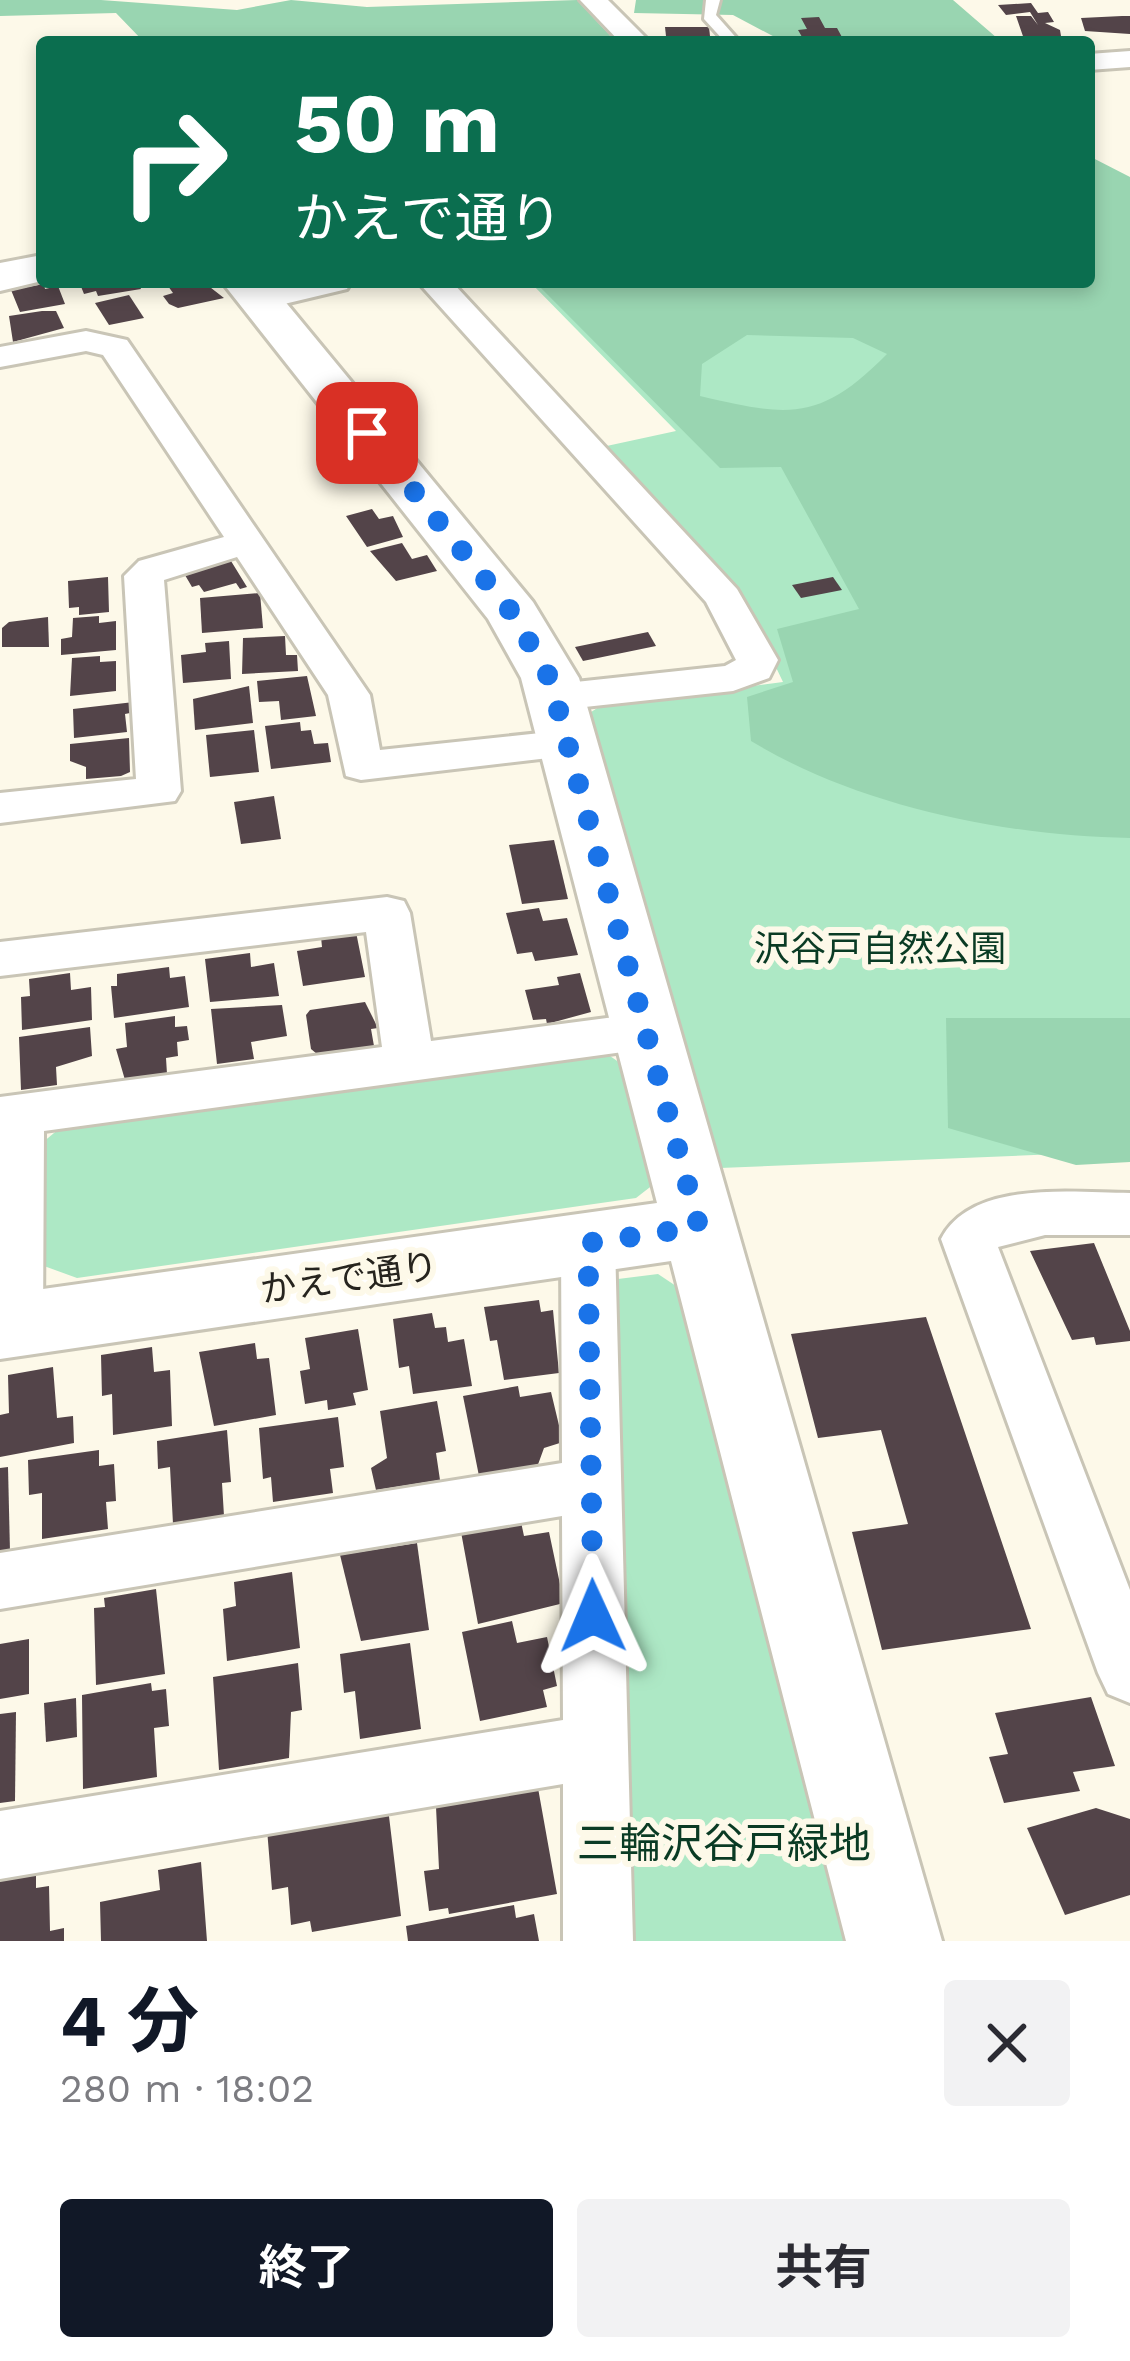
<!DOCTYPE html>
<html lang="ja">
<head>
<meta charset="utf-8">
<style>
  :root { --surface:#fff; --page:#f2f2f3; --text:#2b2b33; --muted:#7c7c81; --accent:#111827 }
  body { margin:0; font-family:"Work Sans","Noto Sans JP",sans-serif; background:var(--page); color:var(--text); height:100vh; display:flex; flex-direction:column; font-size:45px; white-space:nowrap }
  * { box-sizing:border-box; margin:0 }
  p { font-size:39px; color:var(--muted) }
  .icon { flex:none; width:66px; height:66px; fill:none; stroke:currentColor; stroke-width:2; stroke-linecap:round; stroke-linejoin:round }
  .map { position:relative; height:1941px; overflow:hidden }
  .drawer { display:flex; flex-direction:column; background:var(--surface); flex:1 }
  .drawer>* { flex:none }
  .hud { position:absolute; left:36px; top:36px; width:1059px; height:252px; border-radius:12px; box-shadow:0 6px 18px #0003; background:#0b6e4f; color:#fff; overflow:hidden }
  .pin { position:absolute; display:grid; place-items:center; width:102px; height:102px; color:#fff; margin:-51px; border-radius:24px; box-shadow:0 6px 18px #0006 }
  .me { position:absolute; width:132px; margin:-66px; rotate:359deg; stroke-linejoin:round; filter:drop-shadow(0 0 9px #0008) }
  .turn { display:flex; align-items:center; gap:42px; height:252px; padding:0 60px; font-size:54px }
  .turn .icon { width:156px; height:156px; stroke-width:2.5 }
  .turn b { display:block; font-size:84px; line-height:102px }
  .round { display:grid; place-items:center; flex:none; width:126px; height:126px; border-radius:12px; background:var(--page) }
  .summary { display:flex; align-items:center; justify-content:space-between; height:204px; padding:0 60px }
  h1 { font-size:72px; font-weight:700; line-height:90px; color:var(--accent) }
  .button { display:flex; gap:24px; margin-top:auto; padding:24px 60px }
  .button a { flex:1; height:138px; border-radius:12px; background:var(--accent); color:#fff; font-size:48px; font-weight:700; line-height:138px; text-align:center }
  .button a+a { background:var(--page); color:var(--text) }
  .map>svg:first-child { display:block }
  .green { fill:#ade8c5 }
  .forest { fill:#99d5b1; fill-rule:evenodd }
  .building { fill:#534449 }
  .lines { fill:none; stroke-linecap:round; stroke-linejoin:round }
  .lane-casing { stroke:#c9c5b6; stroke-width:6 }
  .street-casing { stroke:#c9c5b6; stroke-width:6 }
  .secondary-casing { stroke:#c9c5b6; stroke-width:6 }
  .lane { fill:#fff; fill-rule:evenodd }
  .street { fill:#fff; fill-rule:evenodd }
  .secondary { fill:#fff; fill-rule:evenodd }
  .route { stroke:#1a73e8; stroke-width:21; stroke-dasharray:0 37.8 }
  .labels { text-anchor:middle; stroke-width:12; stroke-linejoin:round; paint-order:stroke }
  .park-label { font-size:36px; fill:#0a3b24; stroke:#fdf9e9 }
  .street-label { font-size:36px; fill:#26241e; stroke:#fdf9e9 }
  .near-park-label { font-size:42px; fill:#0a3b24; stroke:#fdf9e9 }
</style>
</head>
<body>
<div class="map">
<svg width="1130" height="1941" viewBox="0 0 1130 1941">
  <rect width="100%" height="100%" fill="#fdf9e9"/>
  <g class="green">
    <path d="M530,282H743L881,319L1130,724V1151L720,1168L588,714L602,705L783,682L743,598L602,447L676,431Z"/>
    <path d="M607,1054L626,1067L654,1184L636,1198L77,1278L44,1266L42,1143L66,1123Z"/>
    <path d="M658,1274L679,1288L850,1941H629L611,1289L618,1279Z"/>
  </g>
  <g class="forest">
    <path d="M0,0H101L237,10L291,0L367,7L577,0L616,42H144L116,13L0,16Z"/>
    <path d="M636,0H953L997,38L993,42H784L733,15L634,13Z"/>
    <path d="M1089,156L1130,177V838C1005,836 858,806 751,741L747,697L793,682L777,629L859,609L781,467L720,468L535,282H1089ZM747,335L853,338L887,354C820,422 789,417 700,396L702,364Z"/>
    <path d="M946,1018H1130V1162L1076,1165L948,1128Z"/>
  </g>
  <g class="building">
    <path d="M1031,3L1038,13L1048,12L1054,22L1045,23L1060,30L1062,42H1025L1016,16H1031L1038,25L1030,12L1006,15L998,5Z"/>
    <path d="M1122,16H1130V34L1085,31L1081,18Z"/>
    <path d="M819,17L825,28H837L843,39L805,42L798,30L807,29L801,18Z"/>
    <path d="M665,27H709L710,36H666Z"/>
    <path d="M85,282H138L141,289L98,296L96,291L84,294L80,284Z"/>
    <path d="M186,282L206,284L224,298L178,308L169,304L163,296L173,293L168,286Z"/>
    <path d="M44,284L45,289L58,286L65,304L20,312L11,290Z"/>
    <path d="M129,295L144,318L109,325L95,303Z"/>
    <path d="M42,311H56L64,328L13,342L9,316Z"/>
    <path d="M372,509L379,519L393,516L403,537L367,547L346,516Z"/>
    <path d="M402,543L412,559L427,555L437,571L396,581L370,551Z"/>
    <path d="M224,559L231,561L247,587L240,589L236,583L204,592L199,585L192,587L182,570Z"/>
    <path d="M108,577L109,612L79,615V607L69,608L68,581Z"/>
    <path d="M833,577L842,590L801,598L792,585Z"/>
    <path d="M260,593L263,628L202,633L200,598Z"/>
    <path d="M99,616V623L116,621V650L61,655V639L72,637L73,618Z"/>
    <path d="M48,617L49,647H2V628L9,622Z"/>
    <path d="M648,632L656,646L583,661L575,647Z"/>
    <path d="M285,636L286,655H297L298,671L242,674L243,638Z"/>
    <path d="M229,641L231,679L183,683L181,655L206,652L205,643Z"/>
    <path d="M100,656V662L116,661V691L70,696L72,658Z"/>
    <path d="M307,676L316,716L281,720L279,701L259,702L257,681Z"/>
    <path d="M249,686L253,723L195,730L193,699Z"/>
    <path d="M134,702L135,712L125,714L127,732L74,738L73,709Z"/>
    <path d="M300,722L301,731L311,730L314,744L328,743L331,762L271,769L265,726Z"/>
    <path d="M254,730L259,772L210,777L206,735Z"/>
    <path d="M129,738L130,772L121,776L86,779V767L70,761V744Z"/>
    <path d="M274,796L281,839L241,844L234,802Z"/>
    <path d="M554,840L568,899L522,904L509,845Z"/>
    <path d="M539,908L543,921L567,918L578,955L535,961L532,952L517,954L506,913Z"/>
    <path d="M356,932L365,977L303,986L297,951L322,947L321,937Z"/>
    <path d="M250,953L251,967L274,963L279,996L210,1002L205,959Z"/>
    <path d="M169,967L170,978L185,976L189,1007L114,1018L111,986H117V974Z"/>
    <path d="M70,973L71,990L91,987L92,1020L22,1030L21,997L30,996L29,979Z"/>
    <path d="M580,973L591,1012L547,1024L546,1019L533,1020L525,990L559,985L557,977Z"/>
    <path d="M365,1002L378,1028L371,1029L374,1046L317,1054L311,1049L306,1015L310,1010Z"/>
    <path d="M282,1005L287,1036L251,1042L254,1059L217,1064L211,1009Z"/>
    <path d="M175,1016V1027L187,1026L189,1040L177,1042L178,1056L166,1058L167,1074L125,1080L116,1049L127,1047L125,1023Z"/>
    <path d="M90,1027L92,1056L56,1067L57,1085L21,1090L19,1037Z"/>
    <path d="M1094,1243L1130,1331V1341L1096,1345L1094,1337L1072,1340L1030,1251Z"/>
    <path d="M539,1300L541,1312L553,1310L559,1373L504,1380L497,1340L490,1341L484,1307Z"/>
    <path d="M432,1313L435,1328L446,1327L448,1342L464,1339L472,1386L413,1394L409,1366L399,1368L393,1319Z"/>
    <path d="M926,1317L1031,1629L882,1650L852,1532L908,1524L881,1430L818,1438L791,1334Z"/>
    <path d="M358,1329L368,1390L353,1393L356,1405L328,1410L327,1400L305,1404L300,1371L310,1369L305,1338Z"/>
    <path d="M255,1343L257,1359L269,1358L276,1415L214,1426L199,1352Z"/>
    <path d="M152,1347L154,1372L170,1370L172,1426L113,1435L112,1394L102,1396L101,1355Z"/>
    <path d="M53,1367L57,1418L73,1416L74,1443L0,1457V1415L9,1413L8,1375Z"/>
    <path d="M518,1386L520,1397L551,1392L563,1442L544,1448L536,1470L480,1481L463,1396Z"/>
    <path d="M437,1401L446,1451L436,1453L440,1480L376,1490L371,1468L387,1458L380,1411Z"/>
    <path d="M338,1417L344,1467L330,1469L333,1493L273,1502L271,1477L263,1479L259,1428Z"/>
    <path d="M227,1430L231,1482L222,1483L224,1516L173,1524L170,1467L158,1469L157,1441Z"/>
    <path d="M99,1450V1466L114,1464L116,1501L106,1502L108,1529L42,1539V1493L29,1495L28,1460Z"/>
    <path d="M8,1467L10,1552L0,1554V1468Z"/>
    <path d="M521,1522L524,1536L549,1532L564,1603L478,1624L461,1532Z"/>
    <path d="M417,1543L429,1630L361,1641L340,1555Z"/>
    <path d="M292,1572L300,1648L227,1661L223,1609L236,1606L234,1582Z"/>
    <path d="M156,1589L165,1674L96,1685L94,1608L105,1607L104,1598Z"/>
    <path d="M512,1621L517,1643L547,1637L557,1686L543,1690L547,1707L480,1721L462,1632Z"/>
    <path d="M29,1639V1694L0,1699V1644Z"/>
    <path d="M410,1643L421,1729L360,1739L355,1691L344,1693L340,1654Z"/>
    <path d="M298,1663L302,1710L291,1712L289,1758L219,1770L213,1677Z"/>
    <path d="M151,1683L152,1691L166,1689L169,1726L154,1728L157,1777L83,1789L82,1695Z"/>
    <path d="M1091,1697L1115,1766L1073,1772L1080,1791L1004,1803L989,1757L1008,1754L995,1713Z"/>
    <path d="M76,1698L77,1737L46,1742L44,1703Z"/>
    <path d="M16,1712L15,1801L0,1803V1714Z"/>
    <path d="M538,1788L557,1894L449,1914L448,1908L429,1911L424,1871L439,1869L436,1807Z"/>
    <path d="M388,1808L401,1916L312,1932L310,1921L291,1925L288,1887L272,1890L267,1829Z"/>
    <path d="M1096,1808L1130,1819V1895L1065,1915L1027,1828Z"/>
    <path d="M201,1862L207,1941H101L100,1902L160,1890L158,1870Z"/>
    <path d="M36,1868V1888L49,1886L50,1931L64,1928V1941H0V1875Z"/>
    <path d="M514,1905L516,1918L534,1914L539,1941H408L406,1926Z"/>
  </g>
  <g class="lines">
    <g class="lane-casing">
      <path id="lane" d="M706,0H720L716,15L740,42H725L704,19Z"/>
    </g>
    <g class="street-casing">
      <g id="street">
        <path d="M580,0H608L650,42H620Z"/>
        <path d="M1130,51V67L1089,70V54Z"/>
        <path d="M293,282H351L347,289L259,310L242,300L247,293Z"/>
        <path d="M418,282H452L737,589L778,660L769,678L733,691L557,710L542,706L536,697L542,688L557,684L725,666L736,660L706,602Z"/>
        <path d="M86,331L127,340L370,695L380,750L568,730L583,734L590,744L583,754L361,780L346,776L328,695L237,557L164,580L181,791L175,801L0,823V793L136,779L124,576L139,561L224,537L103,355L86,351L0,367V347Z"/>
        <path d="M387,897L404,901L410,913L431,1041L645,1013L662,1018L670,1031L662,1044L645,1049L44,1131L43,1325L35,1342L15,1348L0,1343V1097L382,1047L366,932L0,976V942Z"/>
        <path d="M1130,1193V1235H1045L998,1247L1130,1590V1703L1108,1694L1098,1673L941,1239C972,1179 1074,1193 1130,1193Z"/>
        <path d="M588,1221L607,1228L615,1243L633,1941H563V1784L0,1879V1811L563,1720L562,1516L0,1609V1553L562,1463L561,1243L569,1228Z"/>
      </g>
    </g>
    <g class="secondary-casing">
      <g id="secondary">
        <path d="M42,255V281L0,291V263Z"/>
        <path d="M222,282H269L533,602L579,678L942,1941H846L671,1261L0,1359V1295L657,1203L521,678L488,619Z"/>
      </g>
    </g>
    <use href="#lane" class="lane"/>
    <use href="#street" class="street"/>
    <use href="#secondary" class="secondary"/>
  </g>
  <g class="lines">
    <path class="route" d="M367,433L513,614L550,679L699,1227L588,1243L593,1616"/>
  </g>
  <g class="labels">
    <g class="park-label">
      <text x="880" y="961">沢谷戸自然公園</text>
    </g>
    <g class="street-label">
      <text transform="translate(349 1277) rotate(-8)" y="13">かえで通り</text>
    </g>
    <g class="near-park-label">
      <text x="724" y="1858">三輪沢谷戸緑地</text>
    </g>
  </g>
</svg>
<div class="pin" style="left:367px;top:433px;background:#d93025"><svg class="icon" aria-label="arrive" viewBox="0 0 24 24"><path d="M6 21V4h12l-3 4 3 4H6"/></svg></div>
<svg class="me" style="left:593px;top:1616px" viewBox="-20 -20 40 40"><path d="M0-17L14 15 0 8-14 15z" fill="#1a73e8" stroke="#fff" stroke-width="4"/></svg>
<div class="hud">
<div class="turn"><svg class="icon" aria-label="right" viewBox="0 0 24 24"><path d="M7 20v-9h11M14 6l5 5-5 5"/></svg><div><b>50 m</b>かえで通り</div></div>
</div>
</div>
<section class="drawer">
<div class="summary"><div><h1>4 分</h1><p>280 m · 18:02</p></div><a class="round"><svg class="icon" aria-label="close" viewBox="0 0 24 24"><path d="M6 6l12 12M18 6L6 18"/></svg></a></div>
<div class="button"><a>終了</a><a>共有</a></div>
</section>
</body>
</html>
